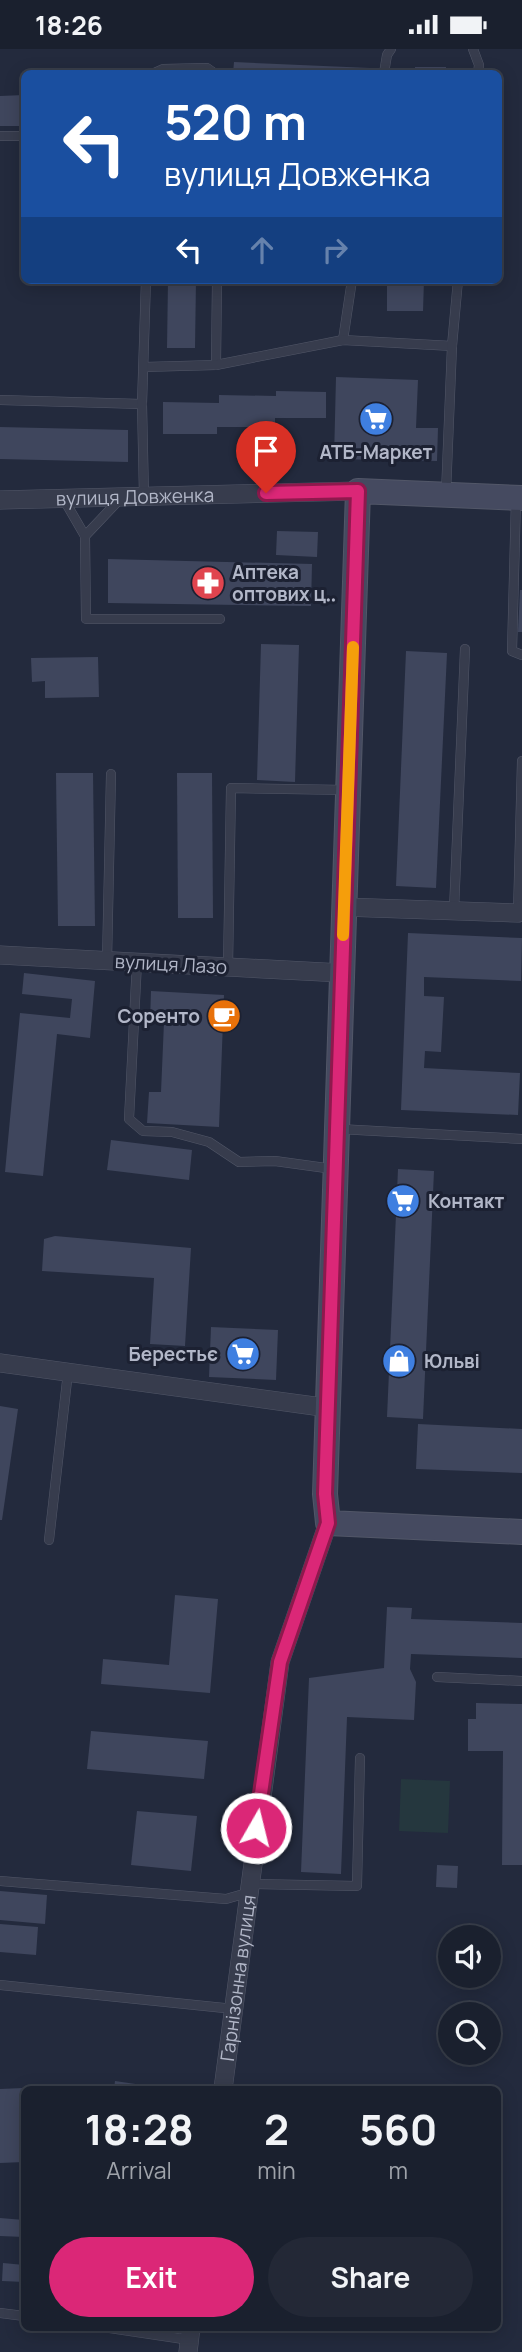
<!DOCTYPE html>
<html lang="en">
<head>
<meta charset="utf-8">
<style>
  :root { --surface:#1a202e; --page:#232836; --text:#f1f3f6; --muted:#9fa3aa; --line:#383e4a; --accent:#db2777 }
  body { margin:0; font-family:Manrope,sans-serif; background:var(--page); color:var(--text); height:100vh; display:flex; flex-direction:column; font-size:26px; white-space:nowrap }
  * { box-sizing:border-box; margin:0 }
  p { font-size:23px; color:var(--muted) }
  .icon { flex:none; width:38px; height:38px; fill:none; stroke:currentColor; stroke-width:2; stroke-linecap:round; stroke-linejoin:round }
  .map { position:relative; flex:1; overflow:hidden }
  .panel { position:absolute; left:21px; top:2037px; width:480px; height:245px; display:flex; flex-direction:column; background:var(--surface); border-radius:10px; box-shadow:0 4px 18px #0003,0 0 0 2px var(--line) }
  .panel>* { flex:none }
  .top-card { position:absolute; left:21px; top:21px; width:481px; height:214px; border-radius:10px; box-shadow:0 4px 18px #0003,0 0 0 2px var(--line); background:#1a4fa0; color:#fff; overflow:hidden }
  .fabs { position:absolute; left:438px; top:1876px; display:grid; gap:14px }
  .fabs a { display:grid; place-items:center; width:63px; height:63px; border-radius:50%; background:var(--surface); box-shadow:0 4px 18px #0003,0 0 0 2px var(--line); font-size:35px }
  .pin { position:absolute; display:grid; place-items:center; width:60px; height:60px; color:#fff; margin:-72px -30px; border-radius:50% 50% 50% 0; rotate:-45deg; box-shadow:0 0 7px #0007 }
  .pin .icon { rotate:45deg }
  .me { position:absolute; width:77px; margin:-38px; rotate:8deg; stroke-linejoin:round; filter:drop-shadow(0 0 5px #0008) }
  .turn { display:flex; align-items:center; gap:24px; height:147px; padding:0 28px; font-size:32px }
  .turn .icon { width:91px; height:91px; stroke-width:2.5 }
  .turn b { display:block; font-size:49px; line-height:60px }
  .lanes { display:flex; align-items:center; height:66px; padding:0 28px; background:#0003; justify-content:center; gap:35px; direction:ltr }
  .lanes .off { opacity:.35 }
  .eta { display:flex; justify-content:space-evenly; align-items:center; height:119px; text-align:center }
  .eta b { font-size:42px; font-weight:700; line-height:49px }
  .cta { display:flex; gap:14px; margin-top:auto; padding:14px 28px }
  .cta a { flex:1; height:80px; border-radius:42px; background:var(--accent); color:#fff; font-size:28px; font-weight:700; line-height:80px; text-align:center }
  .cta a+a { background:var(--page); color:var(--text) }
  .status { display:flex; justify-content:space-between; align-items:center; height:49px; padding:0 35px; background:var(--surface); direction:ltr }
  .status svg { height:19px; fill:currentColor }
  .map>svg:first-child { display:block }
  .green { fill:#25373e }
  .building { fill:#3f465d }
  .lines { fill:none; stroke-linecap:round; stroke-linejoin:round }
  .lane-casing { stroke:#525768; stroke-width:10 }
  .street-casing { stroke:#525768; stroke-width:19 }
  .secondary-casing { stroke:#525768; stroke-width:26 }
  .lane { stroke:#373c4d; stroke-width:9 }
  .street { stroke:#373c4d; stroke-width:18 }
  .secondary { stroke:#454a60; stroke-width:24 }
  .route-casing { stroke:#8e194d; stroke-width:18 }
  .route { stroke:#db2777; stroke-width:12 }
  .slow { stroke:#f59e0b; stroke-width:12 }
  .labels { text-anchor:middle; stroke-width:6; stroke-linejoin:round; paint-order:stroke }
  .poi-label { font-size:19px; font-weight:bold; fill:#b2b7c8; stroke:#1c2132; text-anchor:start }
  .street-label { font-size:19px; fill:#b2b7c8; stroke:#1c2132 }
</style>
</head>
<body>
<div class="status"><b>18:26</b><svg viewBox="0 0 49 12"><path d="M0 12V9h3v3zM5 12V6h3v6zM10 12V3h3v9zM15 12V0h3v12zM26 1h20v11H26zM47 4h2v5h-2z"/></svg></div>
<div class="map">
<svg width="522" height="2303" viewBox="0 0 522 2303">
  <rect width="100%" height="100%" fill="#232a3d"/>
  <path class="green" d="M401,1730L450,1732L448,1784L399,1782Z"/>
  <g class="building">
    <path d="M234,13L370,19V24H233Z"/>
    <rect x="415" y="18" width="31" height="6"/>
    <path d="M24,46V77H0V47Z"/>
    <path d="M168,231H196L195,299H167Z"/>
    <path d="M387,231H424L423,262H387Z"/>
    <path d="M336,328L418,331L416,379H438L437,412L334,410Z"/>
    <path d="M276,342L326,343V369H275V378H217V385H163V353L219,354V346L276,347Z"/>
    <path d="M0,378L128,381V413L0,410Z"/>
    <path d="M277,482L318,483L317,508L276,506Z"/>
    <path d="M108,510L312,515L311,557L108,554Z"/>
    <path d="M520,541H522V583H518Z"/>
    <path d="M261,595L299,596L295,733L257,731Z"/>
    <path d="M406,602L447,604L436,839L396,837Z"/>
    <path d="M98,608L99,648L45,649V632L32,633L31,609Z"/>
    <path d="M56,724H93L95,877H58Z"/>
    <path d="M177,724H212L213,869H178Z"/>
    <path d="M408,884L522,889L521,932L424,928V947L444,948L441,1003L425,1002L424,1019L520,1024L518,1066L401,1061Z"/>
    <path d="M24,924L95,932L90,989L57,985L43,1127L5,1123L20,964L70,969L72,950L22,945Z"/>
    <path d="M151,942L224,946L219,1078L147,1074L149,1043H161L164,973H150Z"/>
    <path d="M111,1091L192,1101L189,1131L107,1121Z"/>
    <path d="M398,1120L434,1122L423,1370L387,1368Z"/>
    <path d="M55,1187L191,1199L185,1297L150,1295L154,1229L42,1222L44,1190Z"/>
    <path d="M211,1278L278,1281L276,1331L209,1328Z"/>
    <path d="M0,1357L18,1360L2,1471H0Z"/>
    <path d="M418,1375L522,1380V1424L416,1420Z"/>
    <path d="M175,1546L218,1550L210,1644L101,1635L103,1610L169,1616Z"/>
    <path d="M387,1558L412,1559L411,1570L522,1574V1609L411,1605L410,1620L416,1633L414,1671L347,1668L341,1825L301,1823L309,1629L384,1619Z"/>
    <path d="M476,1654L522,1655V1816H502L503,1702H468V1670H476Z"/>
    <path d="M91,1682L208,1692L204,1730L87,1720Z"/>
    <path d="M137,1762L197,1767L191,1822L131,1816Z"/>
    <path d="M437,1816L458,1817L457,1839L436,1838Z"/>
    <path d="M0,1842L47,1846L45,1875L0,1871Z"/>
    <path d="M0,1875L38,1878L36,1906L0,1903Z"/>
    <path d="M115,2032L149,2037V2040H114Z"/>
    <path d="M23,2039L24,2113L0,2114V2040Z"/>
    <path d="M0,2169L24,2171V2188L0,2187Z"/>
    <path d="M3,2214L24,2216V2233L2,2232Z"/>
  </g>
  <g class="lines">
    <g class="lane-casing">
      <g id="lane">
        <path d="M473,0L479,16L478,24"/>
        <path d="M154,24L163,20L207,19L214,24"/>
        <path d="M384,24L387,6L391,0"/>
        <path d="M0,87H24"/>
        <path d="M343,291L352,231"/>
        <path d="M216,316L217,231"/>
        <path d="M144,318L216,316L343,291L452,297"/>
        <path d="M0,351L142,355"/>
        <path d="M446,444L452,297L458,231"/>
        <path d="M144,447L142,355L146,231"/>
        <path d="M63,449L85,487"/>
        <path d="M121,449L85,487L86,570H220"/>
        <path d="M516,450L512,602L522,606"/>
        <path d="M454,861L465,600"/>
        <path d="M518,864L522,712"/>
        <path d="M107,912L111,725"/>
        <path d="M137,913L129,1070L143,1082L172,1083L209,1093L239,1113L275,1112L333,1120"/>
        <path d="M228,918L231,739L348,741"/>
        <path d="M339,1080L522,1090"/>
        <path d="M49,1491L68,1323"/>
        <path d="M437,1628L522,1632"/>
        <path d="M0,1832L226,1850L247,1844"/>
        <path d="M250,1835L357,1837L360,1709"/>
        <path d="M0,1936L234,1960"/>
        <path d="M0,2264L24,2267"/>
        <path d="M103,2278L190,2291"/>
      </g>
    </g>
    <g class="street-casing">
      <g id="street">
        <path id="s1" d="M0,451L358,442"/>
        <path d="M344,858L518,864L522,860"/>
        <path d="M0,906L342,924"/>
        <path d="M0,1314L329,1359"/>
        <path id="s2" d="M223,2040L280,1613L328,1474"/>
        <path d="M188,2303L191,2278"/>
      </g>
    </g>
    <g class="secondary-casing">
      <path id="secondary" d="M522,449L358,442L325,1445L328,1474L522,1483"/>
    </g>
    <use href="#lane" class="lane"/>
    <use href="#street" class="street"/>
    <use href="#secondary" class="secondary"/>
  </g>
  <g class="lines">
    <g class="route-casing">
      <path id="route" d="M256,1779L280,1613L328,1474L325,1445L358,442L266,444"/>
    </g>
    <use href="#route" class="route"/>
    <path class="slow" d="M343,886L353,598"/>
  </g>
  <defs>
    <g id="supermarket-disc" transform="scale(1.75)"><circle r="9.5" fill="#3f7fe0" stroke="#1c2132"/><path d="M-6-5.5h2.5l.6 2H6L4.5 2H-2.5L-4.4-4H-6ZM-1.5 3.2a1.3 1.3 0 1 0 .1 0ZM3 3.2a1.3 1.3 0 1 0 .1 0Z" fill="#fff"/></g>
    <g id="pharmacy-disc" transform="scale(1.75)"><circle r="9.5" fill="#e0444e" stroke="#1c2132"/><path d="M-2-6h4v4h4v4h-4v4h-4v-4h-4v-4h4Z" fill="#fff"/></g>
    <g id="cafe-disc" transform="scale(1.75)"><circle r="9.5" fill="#e8710a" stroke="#1c2132"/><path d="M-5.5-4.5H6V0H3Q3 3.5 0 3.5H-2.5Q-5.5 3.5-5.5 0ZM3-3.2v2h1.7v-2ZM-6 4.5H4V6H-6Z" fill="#fff"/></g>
    <g id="shop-disc" transform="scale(1.75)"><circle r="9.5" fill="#3f7fe0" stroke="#1c2132"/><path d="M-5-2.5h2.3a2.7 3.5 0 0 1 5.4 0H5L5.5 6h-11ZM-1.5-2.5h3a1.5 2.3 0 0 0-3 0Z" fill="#fff"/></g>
  </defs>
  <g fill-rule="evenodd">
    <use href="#supermarket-disc" x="376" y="370"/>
    <use href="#pharmacy-disc" x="208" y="534"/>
    <use href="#cafe-disc" x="224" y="967"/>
    <use href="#supermarket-disc" x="403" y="1152"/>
    <use href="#supermarket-disc" x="243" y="1305"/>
    <use href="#shop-disc" x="399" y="1312"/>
  </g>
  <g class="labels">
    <g class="poi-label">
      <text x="376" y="410" text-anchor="middle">АТБ-Маркет</text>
      <text x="232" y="530">Аптека<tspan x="232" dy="22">оптових ц‥</tspan></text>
      <text x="200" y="974" text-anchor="end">Соренто</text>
      <text x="428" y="1159">Контакт</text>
      <text x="218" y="1312" text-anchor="end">Берестьє</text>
      <text x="424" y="1319">Юльві</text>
    </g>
    <g class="street-label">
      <text dy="7" stroke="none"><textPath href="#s1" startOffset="135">вулиця Довженка</textPath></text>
      <text transform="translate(171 915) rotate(3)" y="7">вулиця Лазо</text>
      <text dy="7" stroke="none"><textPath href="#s2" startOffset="112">Гарнізонна вулиця</textPath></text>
    </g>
  </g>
</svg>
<div class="fabs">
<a><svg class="icon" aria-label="sound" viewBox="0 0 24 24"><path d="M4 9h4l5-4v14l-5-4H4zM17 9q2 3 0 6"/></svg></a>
<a><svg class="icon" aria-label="search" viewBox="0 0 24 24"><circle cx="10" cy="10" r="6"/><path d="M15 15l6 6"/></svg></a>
</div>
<div class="pin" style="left:266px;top:444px;background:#d93025"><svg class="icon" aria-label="arrive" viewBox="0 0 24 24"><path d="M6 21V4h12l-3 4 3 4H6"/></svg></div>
<svg class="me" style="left:256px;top:1779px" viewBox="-20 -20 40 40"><circle r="17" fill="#db2777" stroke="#fff" stroke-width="3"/><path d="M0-11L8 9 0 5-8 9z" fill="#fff"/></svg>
<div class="top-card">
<div class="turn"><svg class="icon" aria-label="left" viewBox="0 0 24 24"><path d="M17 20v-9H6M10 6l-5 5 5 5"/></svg><div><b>520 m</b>вулиця Довженка</div></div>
<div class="lanes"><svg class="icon" aria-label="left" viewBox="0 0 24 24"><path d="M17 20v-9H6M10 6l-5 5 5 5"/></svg><svg class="icon off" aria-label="ahead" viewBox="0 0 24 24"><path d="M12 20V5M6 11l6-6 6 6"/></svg><svg class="icon off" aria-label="right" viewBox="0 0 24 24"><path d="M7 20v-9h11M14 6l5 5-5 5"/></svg></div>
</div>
<section class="panel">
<div class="eta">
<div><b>18:28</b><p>Arrival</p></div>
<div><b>2</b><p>min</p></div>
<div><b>560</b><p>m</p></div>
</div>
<div class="cta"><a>Exit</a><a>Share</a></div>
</section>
</div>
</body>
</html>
